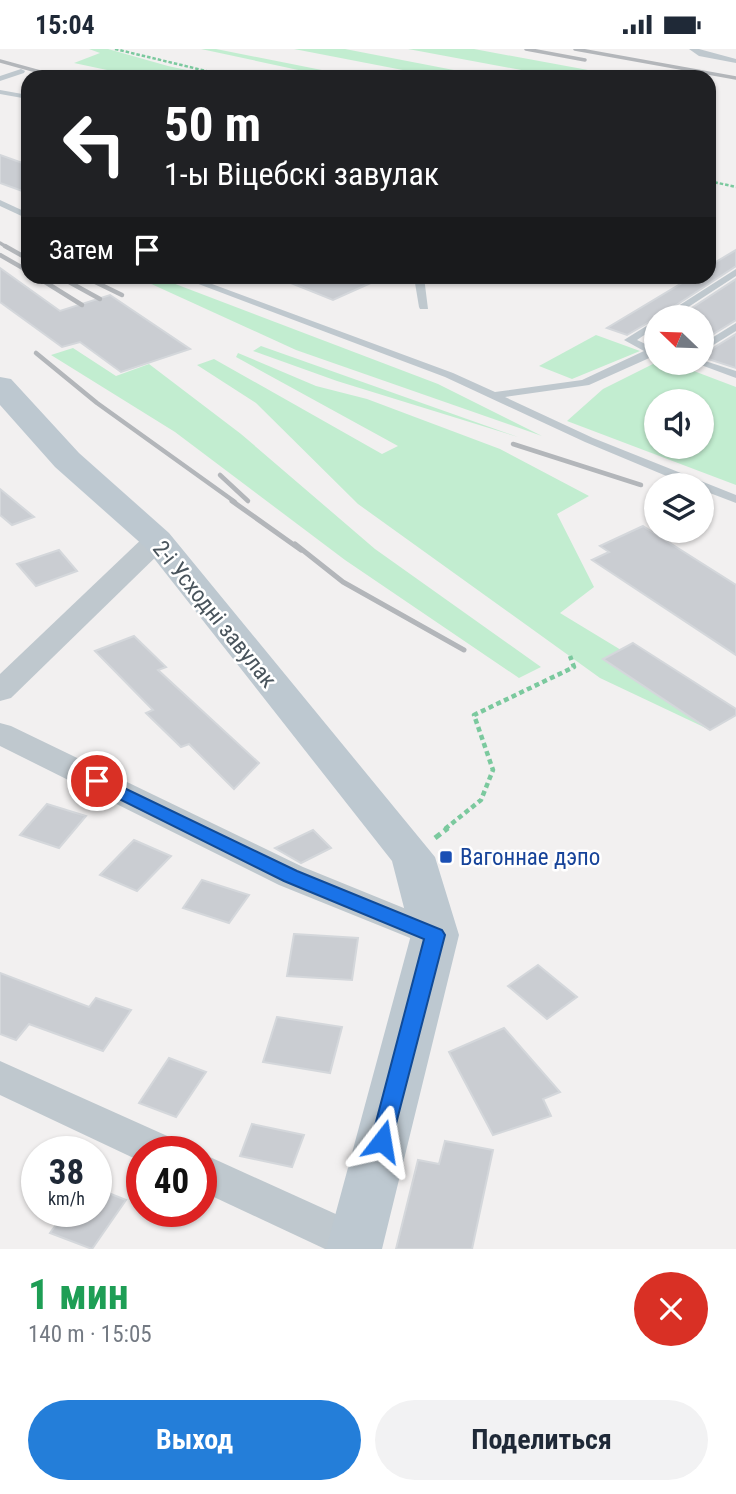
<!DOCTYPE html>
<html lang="ru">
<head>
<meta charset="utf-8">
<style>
  :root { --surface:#fff; --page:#f2f2f3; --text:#1f2937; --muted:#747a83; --accent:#247ed9 }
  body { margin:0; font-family:"Roboto Condensed",sans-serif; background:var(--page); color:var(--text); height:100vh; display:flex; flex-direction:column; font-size:26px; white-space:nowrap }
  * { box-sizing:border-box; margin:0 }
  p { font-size:23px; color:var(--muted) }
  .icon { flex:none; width:38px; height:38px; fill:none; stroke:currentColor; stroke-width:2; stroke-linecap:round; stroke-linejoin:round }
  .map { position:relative; height:1200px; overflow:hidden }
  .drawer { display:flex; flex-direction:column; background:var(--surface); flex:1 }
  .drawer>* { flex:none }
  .guide { position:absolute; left:21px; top:21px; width:695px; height:214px; border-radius:21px; box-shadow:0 2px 5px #0004; background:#202124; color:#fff; overflow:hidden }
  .needle { width:46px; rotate:293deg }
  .buttons { position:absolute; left:644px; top:256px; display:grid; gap:14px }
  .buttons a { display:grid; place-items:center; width:70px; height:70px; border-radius:50%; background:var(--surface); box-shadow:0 2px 5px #0004; font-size:35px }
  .speed { position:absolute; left:21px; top:1087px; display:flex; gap:14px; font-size:35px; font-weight:700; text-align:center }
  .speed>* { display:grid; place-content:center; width:91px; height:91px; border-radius:50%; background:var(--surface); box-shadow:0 2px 5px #0004; line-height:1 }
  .speed small { font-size:18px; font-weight:400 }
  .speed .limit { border:10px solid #d22; background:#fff; color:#111 }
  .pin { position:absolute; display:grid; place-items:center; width:60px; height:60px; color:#fff; margin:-30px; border:4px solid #fff; border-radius:50%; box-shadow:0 2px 7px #0007 }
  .me { position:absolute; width:77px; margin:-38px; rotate:14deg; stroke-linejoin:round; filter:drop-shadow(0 0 5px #0008) }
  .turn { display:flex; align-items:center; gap:24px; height:147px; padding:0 28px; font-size:32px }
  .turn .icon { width:91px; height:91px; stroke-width:2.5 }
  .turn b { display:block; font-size:49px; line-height:60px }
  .then { display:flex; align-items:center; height:66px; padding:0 28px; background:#0003; gap:14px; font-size:26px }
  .round { display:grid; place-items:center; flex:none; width:74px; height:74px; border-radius:37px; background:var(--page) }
  .summary { display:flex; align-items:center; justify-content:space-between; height:119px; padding:0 28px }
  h1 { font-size:42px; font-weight:700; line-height:52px; color:#1e9e55 }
  .button { display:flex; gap:14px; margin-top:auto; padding:14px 28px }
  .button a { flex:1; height:80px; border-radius:42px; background:var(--accent); color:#fff; font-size:28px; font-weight:700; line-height:80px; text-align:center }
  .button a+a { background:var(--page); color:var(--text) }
  .status { display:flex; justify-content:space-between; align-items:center; height:49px; padding:0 35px; background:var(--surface); direction:ltr }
  .status svg { height:19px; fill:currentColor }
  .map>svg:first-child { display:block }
  .green { fill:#c2edd0; fill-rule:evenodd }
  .building { fill:#cacdd2; stroke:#d4d7db; stroke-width:2 }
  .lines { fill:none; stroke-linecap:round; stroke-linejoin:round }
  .path-far2 { stroke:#7bc99e; stroke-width:2.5; stroke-dasharray:3.5 2; stroke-linecap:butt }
  .path-far1 { stroke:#7bc99e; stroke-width:4.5; stroke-dasharray:5 3.5; stroke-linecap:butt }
  .path { stroke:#7bc99e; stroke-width:5; stroke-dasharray:7 4.5; stroke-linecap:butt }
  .lane { fill:#bfc8ce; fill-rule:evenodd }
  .street { fill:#bfc8ce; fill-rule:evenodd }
  .secondary { fill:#bdc8d0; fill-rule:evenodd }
  .rail-far2 { stroke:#b3b6ba; stroke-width:3.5 }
  .rail-far1 { stroke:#b3b6ba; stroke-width:4.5 }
  .rail { stroke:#b3b6ba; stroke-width:5 }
  .route { fill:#1a73e8; stroke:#114b97; stroke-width:2 }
  .transit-dot { fill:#1a4fb4; stroke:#fff; stroke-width:2.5 }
  .labels { text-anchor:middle; stroke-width:5; stroke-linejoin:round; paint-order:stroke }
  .street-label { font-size:23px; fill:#49545c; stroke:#fff }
  .transit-label { font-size:23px; fill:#164399; stroke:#fff; text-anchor:start }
</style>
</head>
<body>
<div class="status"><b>15:04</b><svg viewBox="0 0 49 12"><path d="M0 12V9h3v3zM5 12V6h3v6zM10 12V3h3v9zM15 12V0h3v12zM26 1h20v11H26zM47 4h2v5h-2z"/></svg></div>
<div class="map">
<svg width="736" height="1200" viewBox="0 0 736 1200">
  <rect width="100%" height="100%" fill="#f2f0f0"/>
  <g class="green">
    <path d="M89,0H108L168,17L220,28H140L74,14L100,4Z"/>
    <path d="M201,0H216L357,28H331Z"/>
    <path d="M294,0H345L490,28H439Z"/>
    <path d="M408,0H474L626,28H559Z"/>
    <path d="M136,228H157L438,335L542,387L296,301Z"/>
    <path d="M596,286L640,302L572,330L539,317Z"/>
    <path d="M261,297L518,388L337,332L253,302Z"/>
    <path d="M73,299L116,327L149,315L241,385L375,500L541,618L519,629L345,511L175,383L51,306Z"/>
    <path d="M238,304L316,337L367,350L500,400L589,447L557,465L594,538L560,564L621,601L604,611L710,681L600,629L358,455L256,354L197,316L214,310L382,405L398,397L236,308Z"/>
    <path d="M657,313H670L736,338V436L567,372L603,340ZM656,352H702V397H656Z"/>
  </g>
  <g class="building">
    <path d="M0,106L28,116V144L0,134Z"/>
    <path d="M736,201V217L658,268L627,286L607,279L692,228H709V217Z"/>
    <path d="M0,219L60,262L110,246L190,300L121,323L80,293L62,298L0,253Z"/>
    <path d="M276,228H384L333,251Z"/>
    <path d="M736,230V271L702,292V268H678Z"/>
    <path d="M736,285V319L702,308V306Z"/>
    <path d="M0,440L34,468L12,476L0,466Z"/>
    <path d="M643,477L736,536V606L592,511L609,503L600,497Z"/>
    <path d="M59,501L77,522L36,537L17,515Z"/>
    <path d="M134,587L166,618L158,621L259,714L234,740L189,695L181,698L146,664L153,661L95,602Z"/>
    <path d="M633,594L736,660V666L710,681L603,610Z"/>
    <path d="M47,755L86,767L59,799L20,786Z"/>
    <path d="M313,781L331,799L301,814L275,799Z"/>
    <path d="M134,791L171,807L137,842L100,826Z"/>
    <path d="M202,831L249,846L229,874L183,859Z"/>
    <path d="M294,885L358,889L352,931L287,927Z"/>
    <path d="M538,916L577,948L547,970L508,937Z"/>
    <path d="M0,924L89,958L96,949L131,961L103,1002L29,975L16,991L0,985Z"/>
    <path d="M277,968L342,978L330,1024L263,1013Z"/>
    <path d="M504,979L560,1043L543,1050L551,1067L493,1086L449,1003Z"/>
    <path d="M169,1009L206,1023L176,1068L139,1054Z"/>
    <path d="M252,1075L304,1086L292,1118L240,1107Z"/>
    <path d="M445,1092L493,1101L472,1200H396L418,1111L439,1115Z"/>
    <path d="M96,1139L126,1151L92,1200L50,1184L66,1162H96Z"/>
  </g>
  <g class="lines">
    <g class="path-far2">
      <path d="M115,0L231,28"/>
      <path d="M709,132L736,138"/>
    </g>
    <path class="path-far1" d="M445,780L481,751L493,721L474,666L574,618L570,607"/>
    <path class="path" d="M435,789L448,779"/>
    <g class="lane">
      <path d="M689,0H699L736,10V14L699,7Z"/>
      <path d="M21,20L25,22L24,24L0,32V27Z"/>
      <path d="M0,41L28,46V50L0,45Z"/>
      <path d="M0,151L28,164V170L0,157Z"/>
      <path d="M736,220V227L673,268H661Z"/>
      <path d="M180,228H193L453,324L495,343L582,331L644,302L624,291L656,271V278L637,291L656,300V306L589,336L505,348L593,389L736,446V454L702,441V436H688L585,393L445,328Z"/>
      <path d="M414,228H424L428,260H420L419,258Z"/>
      <path d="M736,274V282L702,303V295Z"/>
      <path d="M702,311L736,322V329L693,313H702Z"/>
    </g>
    <g class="street">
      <path d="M157,483L167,485L171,491L167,497L11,649L0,652V625L147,485Z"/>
      <path d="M0,674L11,677L303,818L448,877L453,886L448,895L435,899L279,836L0,697Z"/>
      <path d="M0,1012L174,1090L179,1102H142V1113L0,1046Z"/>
      <path d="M201,1104L371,1181L378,1194L375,1200H325L201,1142Z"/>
    </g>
    <path class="secondary" d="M0,328L11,330L79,404L169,484L435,808L459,886L382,1200H326L411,886L392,812L145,498L55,418L0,356Z"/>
    <g class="rail-far2">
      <path d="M526,0L585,11"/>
      <path d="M575,0L736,29"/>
      <path d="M0,12L51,26"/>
      <path d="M0,194L8,199"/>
    </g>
    <g class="rail-far1">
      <path d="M5,197L28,210"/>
      <path d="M0,206L28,222"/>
      <path d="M37,228L82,256"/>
      <path d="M60,228L100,250"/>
      <path d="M85,228L122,246"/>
      <path d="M36,304L97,354L235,453"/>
      <path d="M513,395L641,436"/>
      <path d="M220,426L248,452"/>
    </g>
    <g class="rail">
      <path d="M232,452L301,501"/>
      <path d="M295,495L343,533L464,601"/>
    </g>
  </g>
  <path class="route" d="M97,726L297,822L442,881L445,886L390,1098L382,1101L374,1098L371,1092L424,890L284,832L91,736L88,732Z"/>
  <rect class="transit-dot" x="439" y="801" width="14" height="14" rx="3.5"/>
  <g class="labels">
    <g class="street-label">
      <text transform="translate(215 565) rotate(51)" y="8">2-і Усходні завулак</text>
    </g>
    <g class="transit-label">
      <text x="460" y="816">Вагоннае дэпо</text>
    </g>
  </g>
</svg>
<div class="buttons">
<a><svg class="needle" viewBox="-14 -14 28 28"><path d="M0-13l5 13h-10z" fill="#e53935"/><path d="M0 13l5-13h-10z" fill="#747a83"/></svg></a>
<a><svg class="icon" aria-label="sound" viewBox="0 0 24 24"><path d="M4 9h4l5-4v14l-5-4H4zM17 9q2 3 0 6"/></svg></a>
<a><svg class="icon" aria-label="layers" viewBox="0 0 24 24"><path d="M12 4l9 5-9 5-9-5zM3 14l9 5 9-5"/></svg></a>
</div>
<div class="speed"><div>38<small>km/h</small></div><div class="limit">40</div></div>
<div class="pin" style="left:97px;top:732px;background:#d93025"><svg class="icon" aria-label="arrive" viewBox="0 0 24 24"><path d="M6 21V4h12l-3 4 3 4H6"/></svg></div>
<svg class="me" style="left:382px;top:1092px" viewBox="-20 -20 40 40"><path d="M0-17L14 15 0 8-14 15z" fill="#1a73e8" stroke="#fff" stroke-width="4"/></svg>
<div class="guide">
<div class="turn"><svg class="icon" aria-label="left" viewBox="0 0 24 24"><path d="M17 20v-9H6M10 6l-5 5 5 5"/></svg><div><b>50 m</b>1-ы Віцебскі завулак</div></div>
<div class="then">Затем<svg class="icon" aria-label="arrive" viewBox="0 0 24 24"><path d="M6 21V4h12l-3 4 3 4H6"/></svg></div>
</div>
</div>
<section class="drawer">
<div class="summary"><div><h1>1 мин</h1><p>140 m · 15:05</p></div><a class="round" style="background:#d93025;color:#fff"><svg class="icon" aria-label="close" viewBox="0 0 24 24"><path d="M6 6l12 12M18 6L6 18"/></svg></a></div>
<div class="button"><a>Выход</a><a>Поделиться</a></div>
</section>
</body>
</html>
